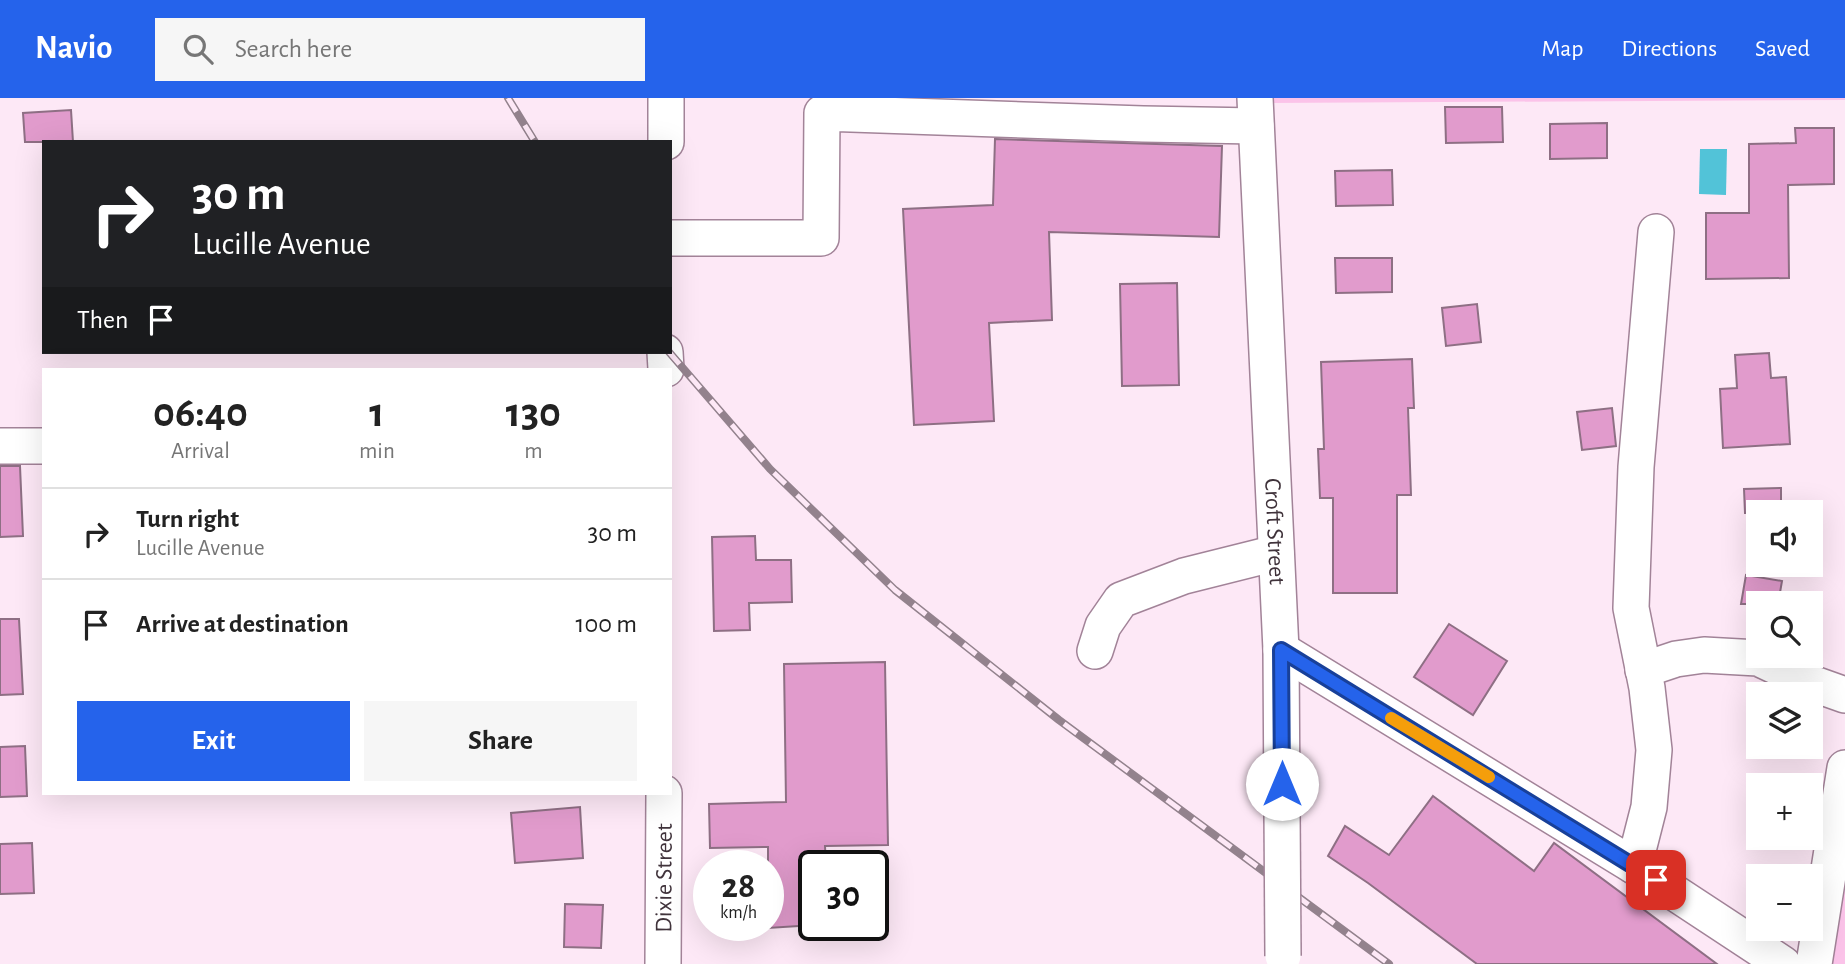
<!DOCTYPE html>
<html lang="en">
<head>
<meta charset="utf-8">
<style>
  :root { --surface:#fff; --page:#f6f6f6; --text:#222; --muted:#767676; --line:#e0e0e0; --accent:#2563eb }
  body { margin:0; font-family:"Alegreya Sans",sans-serif; background:var(--page); color:var(--text); height:100vh; display:flex; flex-direction:column; font-size:26px; white-space:nowrap }
  * { box-sizing:border-box; margin:0 }
  p { font-size:23px; color:var(--muted) }
  .icon { flex:none; width:38px; height:38px; fill:none; stroke:currentColor; stroke-width:2; stroke-linecap:round; stroke-linejoin:round }
  .map { position:relative; flex:1; overflow:hidden }
  .details { position:absolute; left:42px; top:270px; width:630px; height:427px; display:flex; flex-direction:column; background:var(--surface); border-radius:0px; box-shadow:0 7px 28px #0002 }
  .details>* { flex:none }
  .top-card { position:absolute; left:42px; top:42px; width:630px; height:214px; border-radius:0px; box-shadow:0 7px 28px #0002; background:#202124; color:#fff; overflow:hidden }
  .controls { position:absolute; left:1746px; top:402px; display:grid; gap:14px }
  .controls a { display:grid; place-items:center; width:77px; height:77px; border-radius:0px; background:var(--surface); box-shadow:0 7px 28px #0002; font-size:35px }
  .speed { position:absolute; left:693px; top:752px; display:flex; gap:14px; font-size:35px; font-weight:700; text-align:center }
  .speed>* { display:grid; place-content:center; width:91px; height:91px; border-radius:50%; background:var(--surface); box-shadow:0 7px 28px #0002; line-height:1 }
  .speed small { font-size:18px; font-weight:400 }
  .speed .limit { border:4px solid #111; border-radius:10px; background:#fff; color:#111 }
  .pin { position:absolute; display:grid; place-items:center; width:60px; height:60px; color:#fff; margin:-30px; border-radius:14px; box-shadow:0 4px 10px #0006 }
  .me { position:absolute; width:77px; margin:-38px; rotate:0deg; stroke-linejoin:round; filter:drop-shadow(0 0 5px #0008) }
  .turn { display:flex; align-items:center; gap:24px; height:147px; padding:0 35px; font-size:32px }
  .turn .icon { width:91px; height:91px; stroke-width:2.5 }
  .turn b { display:block; font-size:49px; line-height:60px }
  .then { display:flex; align-items:center; height:66px; padding:0 35px; background:#0003; gap:14px; font-size:26px }
  .eta { display:flex; justify-content:space-evenly; align-items:center; height:119px; text-align:center }
  .eta b { font-size:42px; font-weight:700; line-height:49px }
  .primary-button { display:flex; gap:14px; margin-top:auto; padding:14px 35px }
  .primary-button a { flex:1; height:80px; border-radius:0px; background:var(--accent); color:#fff; font-size:28px; font-weight:700; line-height:80px; text-align:center }
  .primary-button a+a { background:var(--page); color:var(--text) }
  ul { padding:0; list-style:none }
  li { display:flex; align-items:center; gap:21px; height:91px; padding:0 35px; border-top:2px solid var(--line) }
  li div { flex:1 }
  li b { display:block; font-size:26px }
  li em { font-style:normal }
  header { display:flex; align-items:center; gap:42px; box-sizing:border-box; height:98px; padding:0 35px; background:var(--accent); color:#fff }
  header strong { font-size:33px }
  nav { display:flex; gap:38px; margin-inline-start:auto; font-size:24px }
  .search { width:490px; height:63px; background:var(--page); display:flex; align-items:center; gap:18px; box-sizing:border-box; padding:0 24px; border-radius:0px; color:var(--muted); font-size:26px }
  .map>svg:first-child { display:block }
  .green { fill:#fbc3e9 }
  .water { fill:#52c3d8 }
  .building { fill:#e19bcc; stroke:#8e6f84; stroke-width:2 }
  .lines { fill:none; stroke-linecap:round; stroke-linejoin:round }
  .minor-casing { stroke:#a28398; stroke-width:38 }
  .minor { stroke:#fff; stroke-width:35 }
  .rail-casing { stroke:#93828d; stroke-width:8 }
  .rail { stroke:#fde8f6; stroke-width:5; stroke-dasharray:16; stroke-linecap:butt }
  .minor-bridge-casing { stroke:#a28398; stroke-width:38; stroke-linecap:butt }
  .minor-bridge { stroke:#fff; stroke-width:35 }
  .route-casing { stroke:#184099; stroke-width:18 }
  .route { stroke:#2563eb; stroke-width:12 }
  .slow { stroke:#f59e0b; stroke-width:12 }
  .labels { text-anchor:middle; stroke-width:5; stroke-linejoin:round; paint-order:stroke }
  .street-label { font-size:24px; fill:#40333b; stroke:#fde8f6 }
</style>
</head>
<body>
<header>
<strong>Navio</strong>
<div class="search"><svg class="icon" aria-label="search" viewBox="0 0 24 24"><circle cx="10" cy="10" r="6"/><path d="M15 15l6 6"/></svg>Search here</div>
<nav><a>Map</a><a>Directions</a><a>Saved</a></nav>
</header>
<div class="map">
<svg width="1845" height="866" viewBox="0 0 1845 866">
  <rect width="100%" height="100%" fill="#fde8f6"/>
  <g class="green">
    <path d="M1255,0H1845V2L1255,5Z"/>
    <path d="M1845,670V866H1814Z"/>
  </g>
  <path class="water" d="M1700,51H1727L1726,97L1699,96Z"/>
  <g class="building">
    <path d="M1445,9H1502L1503,44L1446,45Z"/>
    <path d="M71,12L73,44H25L23,15Z"/>
    <path d="M1607,25V60L1550,61V26Z"/>
    <path d="M1795,30H1834V86L1788,87L1789,180L1706,181V115H1749V46L1796,45Z"/>
    <path d="M995,41L1222,48L1219,139L1049,134L1052,222L989,225L994,323L914,327L903,111L993,107Z"/>
    <path d="M1392,72L1393,107L1336,108L1335,73Z"/>
    <path d="M1335,160H1392V194L1336,195Z"/>
    <path d="M1177,185L1179,287L1122,288L1120,186Z"/>
    <path d="M1477,206L1481,244L1446,248L1442,210Z"/>
    <path d="M1769,255L1771,280L1786,279L1790,346L1723,350L1720,291L1737,290L1735,257Z"/>
    <path d="M1412,261L1414,310H1408L1411,397H1397V495H1333V400H1320L1318,351H1324L1321,264Z"/>
    <path d="M1612,310L1616,348L1582,352L1577,314Z"/>
    <path d="M0,368H20L23,438L0,439Z"/>
    <path d="M1781,390V415H1745L1744,391Z"/>
    <path d="M755,438L756,462H791L792,504L749,505L750,532L714,533L712,439Z"/>
    <path d="M1746,477L1782,483L1778,506H1741Z"/>
    <path d="M0,521H19L23,596L0,597Z"/>
    <path d="M1449,526L1507,563L1473,617L1414,579Z"/>
    <path d="M885,564L888,747L825,748L826,768H814V827L768,830V749L710,750L709,706L786,704L784,566Z"/>
    <path d="M25,648L27,698L0,699V649Z"/>
    <path d="M1433,698L1534,773L1554,745L1717,866H1477L1368,785L1328,758L1345,728L1389,757Z"/>
    <path d="M580,709L583,760L515,765L511,715Z"/>
    <path d="M32,745L34,795L0,796V746Z"/>
    <path d="M565,806L603,807L601,850L564,849Z"/>
  </g>
  <g class="lines">
    <g class="minor-casing">
      <g id="minor">
        <path id="s1" d="M1255,0L1281,552L1282,712"/>
        <path d="M666,44V0"/>
        <path d="M670,140H821L822,15L1143,26L1256,28"/>
        <path d="M665,254L666,271"/>
        <path d="M0,348H44"/>
        <path d="M1281,552L1634,768L1783,866"/>
        <path d="M1095,553L1103,528L1121,502L1184,478L1276,455"/>
        <path d="M1643,572L1676,561L1704,557L1758,560L1814,586L1845,597"/>
        <path d="M1634,768L1649,709L1654,652L1647,590L1631,510L1636,369L1656,134"/>
        <path id="s2" d="M663,866L664,695"/>
        <path d="M1814,866L1845,670"/>
      </g>
    </g>
    <use href="#minor" class="minor"/>
    <g class="rail-casing">
      <g id="rail">
        <path d="M508,0L535,44"/>
        <path d="M669,254L770,371L895,492L1059,622L1389,866"/>
      </g>
    </g>
    <use href="#rail" class="rail"/>
    <g class="minor-bridge-casing">
      <path id="minor-bridge" d="M1282,712L1283,858"/>
    </g>
    <use href="#minor-bridge" class="minor-bridge"/>
  </g>
  <g class="lines">
    <g class="route-casing">
      <path id="route" d="M1282,686L1281,552L1656,782"/>
    </g>
    <use href="#route" class="route"/>
    <path class="slow" d="M1391,620L1489,679"/>
  </g>
  <g class="labels">
    <g class="street-label">
      <text dy="8" stroke="none"><textPath href="#s1" startOffset="434">Croft Street</textPath></text>
      <text dy="8" stroke="none"><textPath href="#s2" startOffset="86">Dixie Street</textPath></text>
    </g>
  </g>
</svg>
<div class="controls">
<a><svg class="icon" aria-label="sound" viewBox="0 0 24 24"><path d="M4 9h4l5-4v14l-5-4H4zM17 9q2 3 0 6"/></svg></a>
<a><svg class="icon" aria-label="search" viewBox="0 0 24 24"><circle cx="10" cy="10" r="6"/><path d="M15 15l6 6"/></svg></a>
<a><svg class="icon" aria-label="layers" viewBox="0 0 24 24"><path d="M12 4l9 5-9 5-9-5zM3 14l9 5 9-5"/></svg></a>
<a>+</a>
<a>−</a>
</div>
<div class="speed"><div>28<small>km/h</small></div><div class="limit">30</div></div>
<div class="pin" style="left:1656px;top:782px;background:#d93025"><svg class="icon" aria-label="arrive" viewBox="0 0 24 24"><path d="M6 21V4h12l-3 4 3 4H6"/></svg></div>
<svg class="me" style="left:1282px;top:686px" viewBox="-20 -20 40 40"><circle r="19" fill="#fff"/><path d="M0-13L10 11 0 6-10 11z" fill="#2563eb"/></svg>
<div class="top-card">
<div class="turn"><svg class="icon" aria-label="right" viewBox="0 0 24 24"><path d="M7 20v-9h11M14 6l5 5-5 5"/></svg><div><b>30 m</b>Lucille Avenue</div></div>
<div class="then">Then<svg class="icon" aria-label="arrive" viewBox="0 0 24 24"><path d="M6 21V4h12l-3 4 3 4H6"/></svg></div>
</div>
<section class="details">
<div class="eta">
<div><b>06:40</b><p>Arrival</p></div>
<div><b>1</b><p>min</p></div>
<div><b>130</b><p>m</p></div>
</div>
<ul>
<li><svg class="icon" aria-label="right" viewBox="0 0 24 24"><path d="M7 20v-9h11M14 6l5 5-5 5"/></svg><div><b>Turn right</b><p>Lucille Avenue</p></div><em>30 m</em></li>
<li><svg class="icon" aria-label="arrive" viewBox="0 0 24 24"><path d="M6 21V4h12l-3 4 3 4H6"/></svg><div><b>Arrive at destination</b></div><em>100 m</em></li>
</ul>
<div class="primary-button"><a>Exit</a><a>Share</a></div>
</section>
</div>
</body>
</html>
